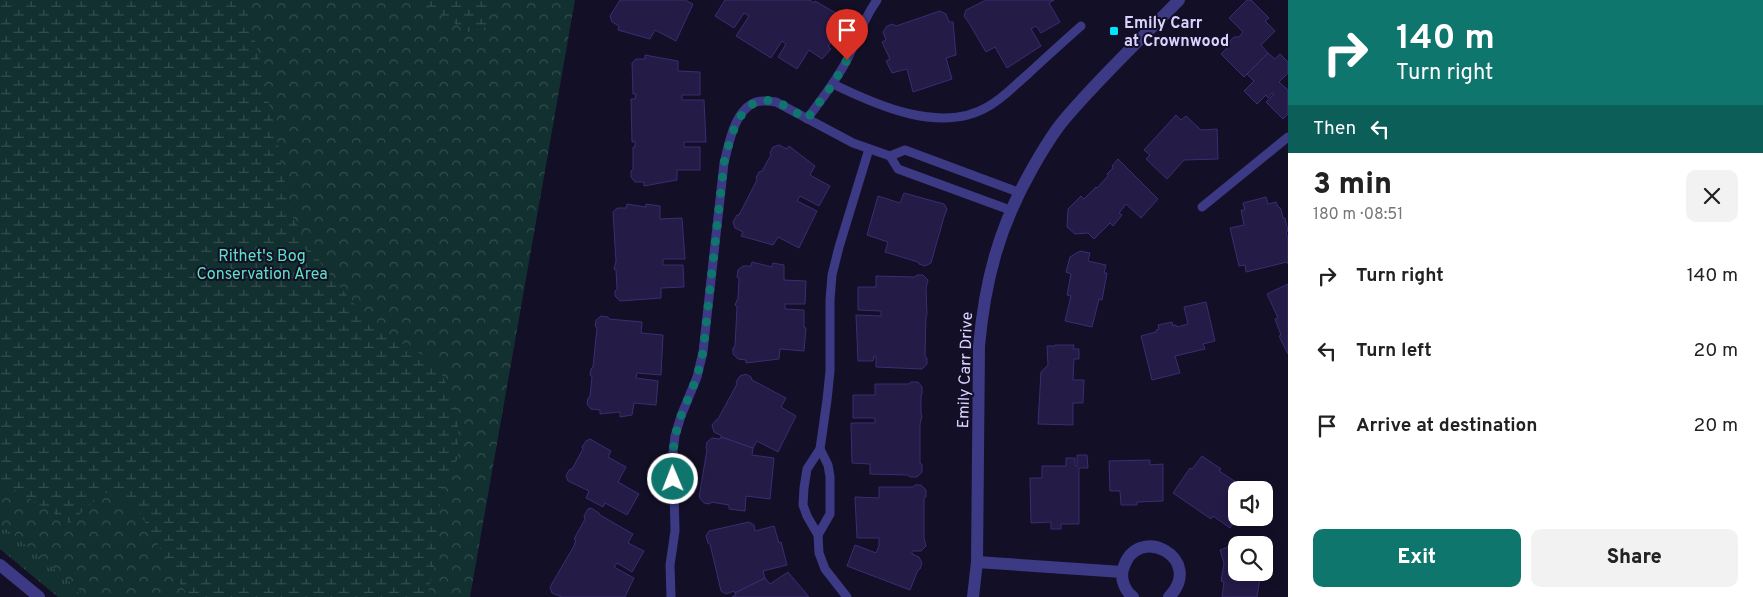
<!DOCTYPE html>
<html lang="en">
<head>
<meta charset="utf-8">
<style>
  :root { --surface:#fff; --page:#f2f2f2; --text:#222; --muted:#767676; --accent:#0f766e }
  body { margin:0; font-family:Overpass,sans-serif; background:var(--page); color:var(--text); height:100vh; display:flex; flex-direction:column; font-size:19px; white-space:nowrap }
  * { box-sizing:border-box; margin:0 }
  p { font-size:16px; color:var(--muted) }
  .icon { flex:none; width:28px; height:28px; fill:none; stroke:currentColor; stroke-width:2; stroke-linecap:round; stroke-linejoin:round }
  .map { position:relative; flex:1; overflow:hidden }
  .panel { display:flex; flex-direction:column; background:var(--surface); width:475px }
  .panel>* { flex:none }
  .hud { background:#0f766e; color:#fff; overflow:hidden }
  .tools { position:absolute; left:1228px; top:481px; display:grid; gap:10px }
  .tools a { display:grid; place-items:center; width:45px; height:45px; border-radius:10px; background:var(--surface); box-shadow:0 2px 12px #0003; font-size:25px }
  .pin { position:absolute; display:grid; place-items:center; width:42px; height:42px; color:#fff; margin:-51px -21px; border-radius:50% 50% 50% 0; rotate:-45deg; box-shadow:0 0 5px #0007 }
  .pin .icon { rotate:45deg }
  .me { position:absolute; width:55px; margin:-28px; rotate:359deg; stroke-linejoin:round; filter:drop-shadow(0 0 4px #0008) }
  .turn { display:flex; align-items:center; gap:18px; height:105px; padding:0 25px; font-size:22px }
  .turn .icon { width:65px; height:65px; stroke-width:2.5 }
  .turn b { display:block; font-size:35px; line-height:42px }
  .then { display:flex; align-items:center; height:48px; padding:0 25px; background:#0003; gap:10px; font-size:19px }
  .round { display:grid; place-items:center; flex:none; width:52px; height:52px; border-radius:10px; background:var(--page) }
  .overview { display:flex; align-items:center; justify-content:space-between; height:85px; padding:0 25px }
  h1 { font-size:30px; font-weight:800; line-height:38px }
  .button { display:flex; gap:10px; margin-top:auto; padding:10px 25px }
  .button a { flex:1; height:58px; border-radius:10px; background:var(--accent); color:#fff; font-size:20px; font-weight:800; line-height:58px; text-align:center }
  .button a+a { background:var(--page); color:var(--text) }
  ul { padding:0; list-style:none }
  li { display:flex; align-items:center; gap:15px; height:75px; padding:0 25px }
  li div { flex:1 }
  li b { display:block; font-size:19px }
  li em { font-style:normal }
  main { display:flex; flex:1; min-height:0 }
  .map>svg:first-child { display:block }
  .grass { fill:url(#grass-tufts) }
  .forest { fill:url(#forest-crowns) }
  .wetland { fill:url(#wetland-marsh) }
  .building { fill:#241b47; stroke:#3b2d73 }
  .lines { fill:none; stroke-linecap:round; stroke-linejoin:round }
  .service { stroke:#3d3a85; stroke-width:9 }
  .minor { stroke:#3d3a85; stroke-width:12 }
  .tertiary { stroke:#3d3a85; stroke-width:12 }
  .route { stroke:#0f766e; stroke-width:9; stroke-dasharray:0 16.2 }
  .poi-dot { fill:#00e5ff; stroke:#130f26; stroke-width:2 }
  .labels { text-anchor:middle; stroke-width:4; stroke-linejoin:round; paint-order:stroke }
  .poi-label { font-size:16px; font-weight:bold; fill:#d9d4ff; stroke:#130f26; text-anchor:start }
  .park-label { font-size:16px; fill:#5fe0c0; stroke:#130f26 }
  .street-label { font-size:16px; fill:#d9d4ff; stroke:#130f26 }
</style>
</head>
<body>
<main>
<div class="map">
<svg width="1288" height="597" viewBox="0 0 1288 597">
  <defs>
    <pattern id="grass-tufts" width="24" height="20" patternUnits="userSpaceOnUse" patternTransform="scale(1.25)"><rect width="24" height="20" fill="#12302f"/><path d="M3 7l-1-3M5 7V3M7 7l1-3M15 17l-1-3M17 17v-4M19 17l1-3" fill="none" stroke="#344d4e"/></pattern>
    <pattern id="forest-crowns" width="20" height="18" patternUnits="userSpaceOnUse" patternTransform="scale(1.25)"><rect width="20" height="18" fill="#12302f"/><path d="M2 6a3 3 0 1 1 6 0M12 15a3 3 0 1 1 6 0" fill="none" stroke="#344d4e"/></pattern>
    <pattern id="wetland-marsh" width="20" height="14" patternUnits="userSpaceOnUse" patternTransform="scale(1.25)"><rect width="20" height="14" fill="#12302f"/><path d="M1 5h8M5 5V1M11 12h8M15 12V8" fill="none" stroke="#344d4e"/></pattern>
  </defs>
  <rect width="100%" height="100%" fill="#130f26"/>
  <path class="grass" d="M0,500L89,590L77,594L76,597H58L0,549Z"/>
  <path class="forest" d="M0,0H575L470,597H76L77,594L82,592L0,524Z"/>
  <g class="wetland">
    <path d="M0,0H244L258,52L266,93L275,127L290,213L322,265L373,327L437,363L458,412V458L442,485L434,567L427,597H188L138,510L104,492L70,523L0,481Z"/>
    <path d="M418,0H489L486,27L468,32Z"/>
  </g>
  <g class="building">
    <path d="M620,0H685L693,4L676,41L655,30L650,39L618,30L619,26L612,22L610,16Z"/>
    <path d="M725,0H810L814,3L815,1L841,16L842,22L838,29L841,32L828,46L831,49L822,59L809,50L797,69L778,57L786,44L782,41L771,58L736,36L749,16L744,13L734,28L715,16Z"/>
    <path d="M986,0H1054L1049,3L1060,22L1041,33L1036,26L1031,29L1041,46L1007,68L995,47L986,52L969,23L964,16L966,10Z"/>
    <path d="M1247,0H1251L1269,18L1265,21L1275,31L1261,45L1268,53L1244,77L1221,54L1230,45V41L1234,37H1239L1243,32L1229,18Z"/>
    <path d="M940,11L946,14L949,22H953L956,55L946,58L952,79L913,92L907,69L892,73L886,61L890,59L882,42L886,40L883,32L887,26L893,24L896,26Z"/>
    <path d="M1268,53L1275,59L1280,54L1288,62V73L1279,82L1288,90V114L1283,119L1266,102L1274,94L1272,93L1268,98L1266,95L1257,104L1244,91L1254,81L1247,74Z"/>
    <path d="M645,55L678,61V71L700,72V95H682V100H704L706,142H684V147H700V170H677V180L644,186V182H635L631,177V171L633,169V147H635V141L632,142L631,99H635L636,94H633L632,63L636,59H645Z"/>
    <path d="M1176,115L1181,120L1186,116L1201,130L1217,129L1218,159L1184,160L1167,179L1146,159L1150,155L1144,150Z"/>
    <path d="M779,145L787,149L789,146L815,166L810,175L830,186L819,206L800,196L797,201L817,211L799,248L778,237L773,245L741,236L743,232L735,228L733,222L737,215H739L757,180L756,178L759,172L762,171L771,155L770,153L773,147Z"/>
    <path d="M1118,159L1158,199L1141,218L1126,204L1119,213L1122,215L1113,226L1110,223L1094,239L1088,233L1075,234L1067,227L1068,209L1081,196L1084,199L1096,187L1097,188L1108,176L1107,174L1113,168L1112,166Z"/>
    <path d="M904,193L944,204L947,209L944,217L931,263L925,266L919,264L918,262L885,252L888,242L867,235L878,196L900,203Z"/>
    <path d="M1266,197L1268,204L1276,202L1278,207H1279L1281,209L1283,218H1285L1288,231L1286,232L1288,240V264L1287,262L1246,272L1245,265L1239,266L1230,228L1244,225L1241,210H1245L1243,203Z"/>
    <path d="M627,204L646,207V204L660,206V219L682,218L685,259H663V265H683L684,287L661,288V298L620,301L615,296V291L617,289L616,270L614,269L616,261L613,212L617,208H626Z"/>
    <path d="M1080,251L1090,253L1088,261L1106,265L1104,273H1107L1102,300L1099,299L1092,327L1065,321L1071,296L1067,295L1071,274L1066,272L1070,257Z"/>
    <path d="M752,262L772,267L773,263L784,265V280L806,281L805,304H785V309L804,310V327L806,328L804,351L780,349L779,359L746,363V360L738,359L733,354V348L735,346L737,307L735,305L738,298L739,278L737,277L738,270L743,266H751Z"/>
    <path d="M917,275H923L928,280L926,288L927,315L926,316L925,356L927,358V364L922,369L876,367V357L874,356L873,361H858L856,315L881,316V311L858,310V287H876V276L915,277Z"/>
    <path d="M1288,284V354L1279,336L1281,335L1275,319L1278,318L1267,294Z"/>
    <path d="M1206,302L1215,341L1203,344L1205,349L1175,356L1180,373L1152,380L1141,336L1156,332V330L1159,329L1158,325L1172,322L1173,326L1176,325L1177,327L1188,324L1184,307Z"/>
    <path d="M601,316L608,317L609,319L642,322L641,333L663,335L661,375L637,373L636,378L658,381L656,405L634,403L632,415L620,417V412L600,414V410L591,409L587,404L588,398L590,396L592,377L590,375L591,369L593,367L597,328L595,326L596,320Z"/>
    <path d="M1055,345H1074L1073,349H1079V359H1074L1073,380H1084L1083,403H1073V425L1038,424L1041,372L1048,365L1047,346H1055Z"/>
    <path d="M746,374L751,377L752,380L786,398L781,407L796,416L778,452L757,441L753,448L721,437L722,436L714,432L712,425L716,420L718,419L737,384L736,382L740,376Z"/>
    <path d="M911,382H918L922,387V394L921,396V414L922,416L920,424V463L922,465V472L917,477H910L908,475L870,474V464L852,463L851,423H875V418H853V395H875V384H909Z"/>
    <path d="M721,437L753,448L752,455L774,458L770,499L746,496L745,511L729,509V505L711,502L710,504L704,503L699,497L707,450L706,448L707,442L712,438L720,439Z"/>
    <path d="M590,439L611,451L608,457L626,467L618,482L639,494L627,515L605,503L603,507L586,498L589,491L568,481L566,476L569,470L572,469L583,449L582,447L586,441Z"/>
    <path d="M1077,455H1087L1088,468H1079V524H1061V529H1051V522L1031,523L1030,478H1042V466H1066V458H1075V466H1077Z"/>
    <path d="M1202,456L1221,469L1219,471L1248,490H1236L1237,518L1230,528L1213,516L1211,519L1173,493L1190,468L1192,469Z"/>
    <path d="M1150,460V465L1163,464V501L1137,502V505H1121L1120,491H1110L1109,461Z"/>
    <path d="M915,485H921L926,490V497L924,498V538L926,546L921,551H912V554L919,557L922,563L920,569L918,570L910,590L847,566L855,545L876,553L879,546V538H857L855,497L879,498V487H913Z"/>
    <path d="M591,508L599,513L600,515L633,534L628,543L644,551L632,572L617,563L614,567L634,578L625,597H562L552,593L550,587L574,546L576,540L574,539L585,519L584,516L588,509Z"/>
    <path d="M749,522L754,525L755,531L774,526L779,543L781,542L787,565L763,571L765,578L735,593L734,591L726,594L721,591L710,544L708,543L706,536L709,531Z"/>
    <path d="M1245,541L1247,545H1236V572H1261L1257,597H1222L1224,582L1221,581L1224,563L1220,550Z"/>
    <path d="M788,572L809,597H732L736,595L735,593L765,578L770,584Z"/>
  </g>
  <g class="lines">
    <g class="service">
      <path d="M833,84C876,105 942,135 989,106C1003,98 1015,85 1027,75C1045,58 1063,42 1081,26"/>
      <path d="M807,119C821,100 837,80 848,58C857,39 864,18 877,0"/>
      <path d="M890,156L905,150L1018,192"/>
      <path d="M1202,207L1288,137"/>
      <path d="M818,535L830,514V477L828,465L820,449"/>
      <path d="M671,597L670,565L675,531L673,452L675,436L681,416L697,377L703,352L724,163C729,144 734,110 756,102C763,100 770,101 776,102L853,143L890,156L898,169L1010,210"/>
      <path d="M847,597L825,569L819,553L818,535L807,516L803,505L804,488L807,469L820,449L827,400L830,371V300L832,275L839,247L869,149"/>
    </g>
    <g class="minor">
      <path d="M977,562L1122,572"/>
      <path d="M1133,597C1125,591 1120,579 1123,569C1137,521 1206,559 1169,597"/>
    </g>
    <g class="tertiary">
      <path d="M0,565L39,597"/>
      <path d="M973,597L977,562L979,346C985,280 999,227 1032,169C1041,153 1051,136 1063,121C1099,78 1140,40 1179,0"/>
    </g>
  </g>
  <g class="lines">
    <path class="route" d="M673,479V452L675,436L681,416L697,377L703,352L724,163C730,139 740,91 776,102C786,105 797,114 807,119L833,84L847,60"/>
  </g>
  <rect class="poi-dot" x="1109" y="26" width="10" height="10" rx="2.5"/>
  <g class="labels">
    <g class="poi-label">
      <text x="1124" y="28">Emily Carr<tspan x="1124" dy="18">at Crownwood</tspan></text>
    </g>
    <g class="park-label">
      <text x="262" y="261">Rithet's Bog<tspan x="262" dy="18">Conservation Area</tspan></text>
    </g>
    <g class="street-label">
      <text transform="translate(964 370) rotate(-88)" y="6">Emily Carr Drive</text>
    </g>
  </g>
</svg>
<div class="tools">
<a><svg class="icon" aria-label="sound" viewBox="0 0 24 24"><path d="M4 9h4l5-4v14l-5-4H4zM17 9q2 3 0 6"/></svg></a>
<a><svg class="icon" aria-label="search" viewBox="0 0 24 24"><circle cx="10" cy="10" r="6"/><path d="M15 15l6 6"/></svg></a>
</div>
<div class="pin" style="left:847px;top:60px;background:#d93025"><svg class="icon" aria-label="arrive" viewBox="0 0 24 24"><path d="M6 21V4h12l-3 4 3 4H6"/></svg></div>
<svg class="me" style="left:673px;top:479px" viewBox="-20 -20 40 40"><circle r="17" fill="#0f766e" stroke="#fff" stroke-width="3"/><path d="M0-11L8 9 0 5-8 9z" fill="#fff"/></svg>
</div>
<section class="panel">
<div class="hud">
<div class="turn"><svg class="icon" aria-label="right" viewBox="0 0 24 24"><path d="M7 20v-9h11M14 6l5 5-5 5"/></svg><div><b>140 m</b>Turn right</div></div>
<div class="then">Then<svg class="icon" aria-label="left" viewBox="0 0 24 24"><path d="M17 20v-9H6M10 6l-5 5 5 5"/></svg></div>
</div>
<div class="overview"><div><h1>3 min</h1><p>180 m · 08:51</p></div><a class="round"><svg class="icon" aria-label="close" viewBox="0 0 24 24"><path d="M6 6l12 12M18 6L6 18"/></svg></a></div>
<ul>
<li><svg class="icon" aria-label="right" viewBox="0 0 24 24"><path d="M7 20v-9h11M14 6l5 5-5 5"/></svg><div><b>Turn right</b></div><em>140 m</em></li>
<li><svg class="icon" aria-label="left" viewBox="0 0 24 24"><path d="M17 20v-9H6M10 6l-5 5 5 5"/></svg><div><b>Turn left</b></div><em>20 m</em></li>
<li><svg class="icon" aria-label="arrive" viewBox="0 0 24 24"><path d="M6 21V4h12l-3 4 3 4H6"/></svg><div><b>Arrive at destination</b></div><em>20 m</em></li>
</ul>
<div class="button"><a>Exit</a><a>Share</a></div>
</section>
</main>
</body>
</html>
